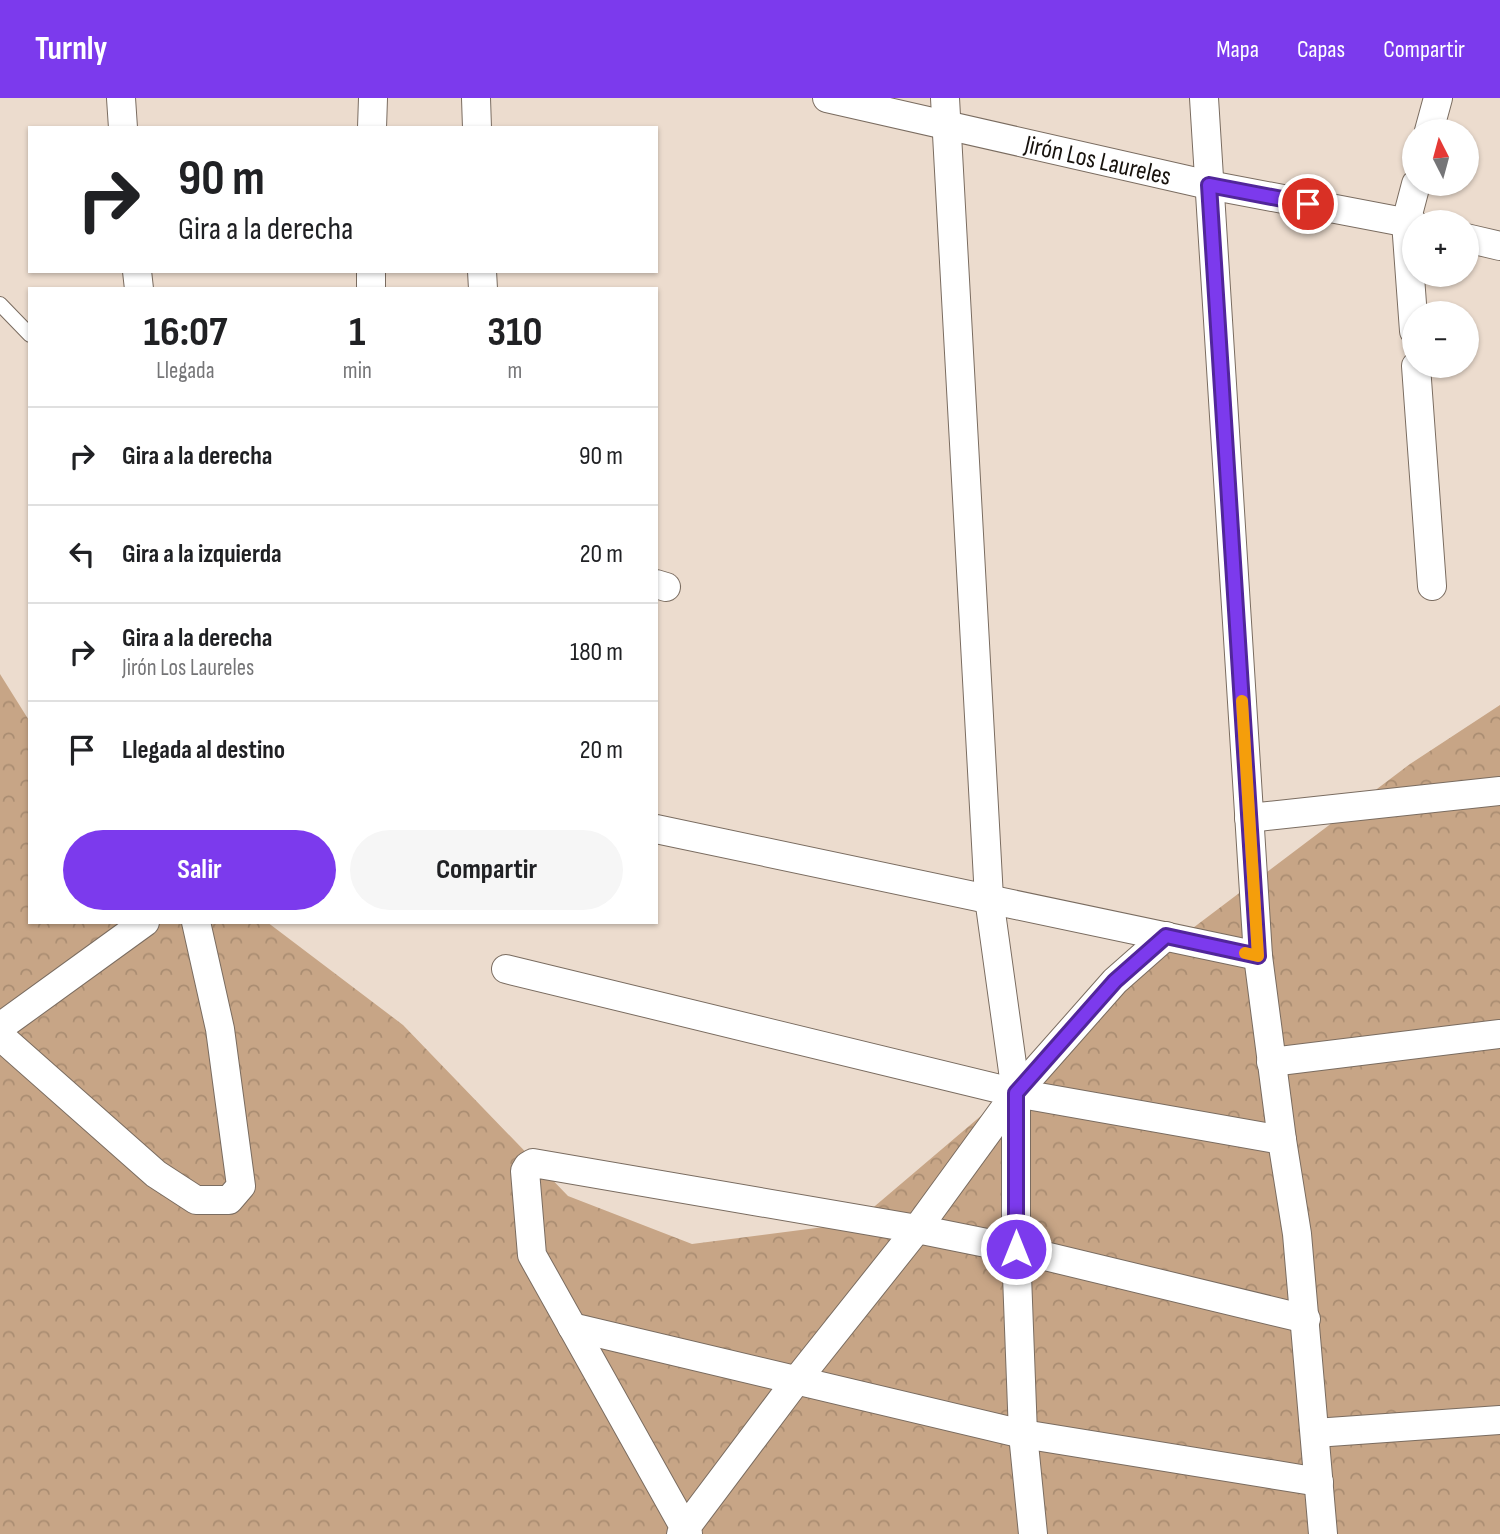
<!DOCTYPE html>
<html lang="es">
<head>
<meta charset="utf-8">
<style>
  :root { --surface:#fff; --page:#f6f6f6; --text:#202124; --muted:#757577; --line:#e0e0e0; --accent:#7c3aed }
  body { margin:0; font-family:"Sofia Sans Condensed",sans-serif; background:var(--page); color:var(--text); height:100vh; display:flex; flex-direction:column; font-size:26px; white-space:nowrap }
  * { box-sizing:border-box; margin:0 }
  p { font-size:23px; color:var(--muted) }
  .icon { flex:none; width:38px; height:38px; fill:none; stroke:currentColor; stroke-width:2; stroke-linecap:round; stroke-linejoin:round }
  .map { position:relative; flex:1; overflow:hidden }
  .panel { position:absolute; left:28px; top:189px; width:630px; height:637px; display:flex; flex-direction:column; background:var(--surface); border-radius:0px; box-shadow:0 2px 5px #0004 }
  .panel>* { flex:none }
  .hud { position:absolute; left:28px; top:28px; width:630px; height:147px; border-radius:0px; box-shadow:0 2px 5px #0004; background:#fff; color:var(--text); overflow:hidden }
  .needle { width:46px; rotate:354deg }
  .fabs { position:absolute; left:1402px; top:21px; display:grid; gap:14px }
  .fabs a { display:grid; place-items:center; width:77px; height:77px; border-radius:50%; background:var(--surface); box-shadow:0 2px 5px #0004; font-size:35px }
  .pin { position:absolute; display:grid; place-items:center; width:60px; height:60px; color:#fff; margin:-30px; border:4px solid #fff; border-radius:50%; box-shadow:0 2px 7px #0007 }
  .me { position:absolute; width:77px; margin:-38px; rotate:0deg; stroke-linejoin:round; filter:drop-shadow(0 0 5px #0008) }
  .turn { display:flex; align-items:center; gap:24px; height:147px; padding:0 35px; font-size:32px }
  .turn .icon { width:91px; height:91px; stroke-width:2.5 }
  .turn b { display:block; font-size:49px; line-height:60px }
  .eta { display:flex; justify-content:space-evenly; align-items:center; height:119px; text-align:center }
  .eta b { font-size:42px; font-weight:700; line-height:49px }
  .cta { display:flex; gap:14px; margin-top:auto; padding:14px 35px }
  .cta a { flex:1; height:80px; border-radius:42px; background:var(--accent); color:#fff; font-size:28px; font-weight:700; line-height:80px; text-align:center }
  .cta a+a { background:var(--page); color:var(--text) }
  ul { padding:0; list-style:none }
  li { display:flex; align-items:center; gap:21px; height:98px; padding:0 35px; border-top:2px solid var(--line) }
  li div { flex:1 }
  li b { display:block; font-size:26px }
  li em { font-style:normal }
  header { display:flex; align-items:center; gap:42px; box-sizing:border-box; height:98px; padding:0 35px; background:var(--accent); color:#fff }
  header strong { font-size:33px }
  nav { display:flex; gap:38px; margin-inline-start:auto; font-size:24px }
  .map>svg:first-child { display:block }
  .forest { fill:url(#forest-crowns) }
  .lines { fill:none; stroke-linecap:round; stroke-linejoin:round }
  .service-casing { stroke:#7a6c60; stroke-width:16 }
  .minor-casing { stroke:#7a6c60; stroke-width:30 }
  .service { stroke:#fff; stroke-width:14 }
  .minor { stroke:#fff; stroke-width:28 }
  .route-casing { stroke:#51269a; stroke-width:18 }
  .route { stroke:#7c3aed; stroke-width:12 }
  .slow { stroke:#f59e0b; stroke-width:12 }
  .labels { text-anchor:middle; stroke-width:6; stroke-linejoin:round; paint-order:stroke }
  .street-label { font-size:26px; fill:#17120d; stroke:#ecdcce }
</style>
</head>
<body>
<header>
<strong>Turnly</strong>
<nav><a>Mapa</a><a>Capas</a><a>Compartir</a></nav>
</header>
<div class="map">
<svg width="1500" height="1436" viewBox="0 0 1500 1436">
  <defs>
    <pattern id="forest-crowns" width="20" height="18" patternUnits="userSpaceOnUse" patternTransform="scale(1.75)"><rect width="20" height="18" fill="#c7a586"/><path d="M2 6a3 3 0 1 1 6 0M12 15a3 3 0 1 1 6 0" fill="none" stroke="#aa8d72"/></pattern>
  </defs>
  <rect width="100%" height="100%" fill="#ecdcce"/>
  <path class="forest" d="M0,576L30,624V824H267L403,927L568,1098L692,1146L855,1125L982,1017L1185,836L1410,666L1500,607V1436H0Z"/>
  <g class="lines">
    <g class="service-casing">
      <path id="service" d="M0,206L30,237"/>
    </g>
    <g class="minor-casing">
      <g id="minor">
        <path d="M121,0L123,30"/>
        <path d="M476,0L477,30"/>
        <path id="s1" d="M827,0L1209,87L1414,126"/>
        <path d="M945,0L989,800L1016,995V1151L1023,1336L1033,1436"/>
        <path d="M1204,0L1258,858L1282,1042L1297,1136L1323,1436"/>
        <path d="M372,30L373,0"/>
        <path d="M1429,33L1438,0"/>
        <path d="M1466,140L1500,148"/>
        <path d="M137,173L139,191"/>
        <path d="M482,173L483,191"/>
        <path d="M371,191V173"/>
        <path d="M1414,233L1406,124L1416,86"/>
        <path d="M1416,268L1432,488"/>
        <path d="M656,486L666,489"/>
        <path d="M1249,720L1500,693"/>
        <path d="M656,731L1258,858"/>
        <path d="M506,871L1016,995L1282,1042"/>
        <path d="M0,929L145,824"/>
        <path d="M0,938L156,1076L196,1102H229L241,1088L220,931L196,824"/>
        <path d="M1271,964L1500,936"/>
        <path d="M572,1229L1023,1336L1319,1384"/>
        <path d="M1315,1335L1500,1322"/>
        <path d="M681,1436L796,1283L917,1131L1016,995L1115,883L1166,838"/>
        <path d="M688,1436L532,1157L525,1073L528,1068L533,1065L917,1131L1016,1151L1306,1221"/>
      </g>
    </g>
    <use href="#service" class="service"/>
    <use href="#minor" class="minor"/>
  </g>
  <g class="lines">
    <g class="route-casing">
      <path id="route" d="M1016,1151V995L1115,883L1166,838L1258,858L1209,87L1308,106"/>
    </g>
    <use href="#route" class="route"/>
    <path class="slow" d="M1242,603L1258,858L1245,855"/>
  </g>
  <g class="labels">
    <g class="street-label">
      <text dy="9" stroke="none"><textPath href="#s1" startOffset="278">Jirón Los Laureles</textPath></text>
    </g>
  </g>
</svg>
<div class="fabs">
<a><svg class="needle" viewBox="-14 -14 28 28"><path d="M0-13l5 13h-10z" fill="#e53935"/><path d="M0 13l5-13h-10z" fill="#757577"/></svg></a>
<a>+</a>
<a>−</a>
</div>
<div class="pin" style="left:1308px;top:106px;background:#d93025"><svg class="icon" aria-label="arrive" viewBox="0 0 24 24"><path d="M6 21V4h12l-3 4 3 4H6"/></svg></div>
<svg class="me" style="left:1016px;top:1151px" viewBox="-20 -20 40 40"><circle r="17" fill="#7c3aed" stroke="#fff" stroke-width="3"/><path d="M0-11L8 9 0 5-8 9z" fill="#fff"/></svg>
<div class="hud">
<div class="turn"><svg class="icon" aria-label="right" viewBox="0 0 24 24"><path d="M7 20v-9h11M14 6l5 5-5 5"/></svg><div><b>90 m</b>Gira a la derecha</div></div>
</div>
<section class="panel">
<div class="eta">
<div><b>16:07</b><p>Llegada</p></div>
<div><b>1</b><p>min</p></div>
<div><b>310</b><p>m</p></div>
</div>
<ul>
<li><svg class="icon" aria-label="right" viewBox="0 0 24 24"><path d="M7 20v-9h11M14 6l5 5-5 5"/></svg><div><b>Gira a la derecha</b></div><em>90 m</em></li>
<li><svg class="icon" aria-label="left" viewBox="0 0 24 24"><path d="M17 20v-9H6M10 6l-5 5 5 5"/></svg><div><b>Gira a la izquierda</b></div><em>20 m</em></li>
<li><svg class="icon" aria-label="right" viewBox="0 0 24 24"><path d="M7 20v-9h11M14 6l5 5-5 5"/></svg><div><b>Gira a la derecha</b><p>Jirón Los Laureles</p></div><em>180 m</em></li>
<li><svg class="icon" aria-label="arrive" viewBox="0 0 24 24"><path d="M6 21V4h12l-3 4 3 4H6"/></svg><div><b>Llegada al destino</b></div><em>20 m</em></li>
</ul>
<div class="cta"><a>Salir</a><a>Compartir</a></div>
</section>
</div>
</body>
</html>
